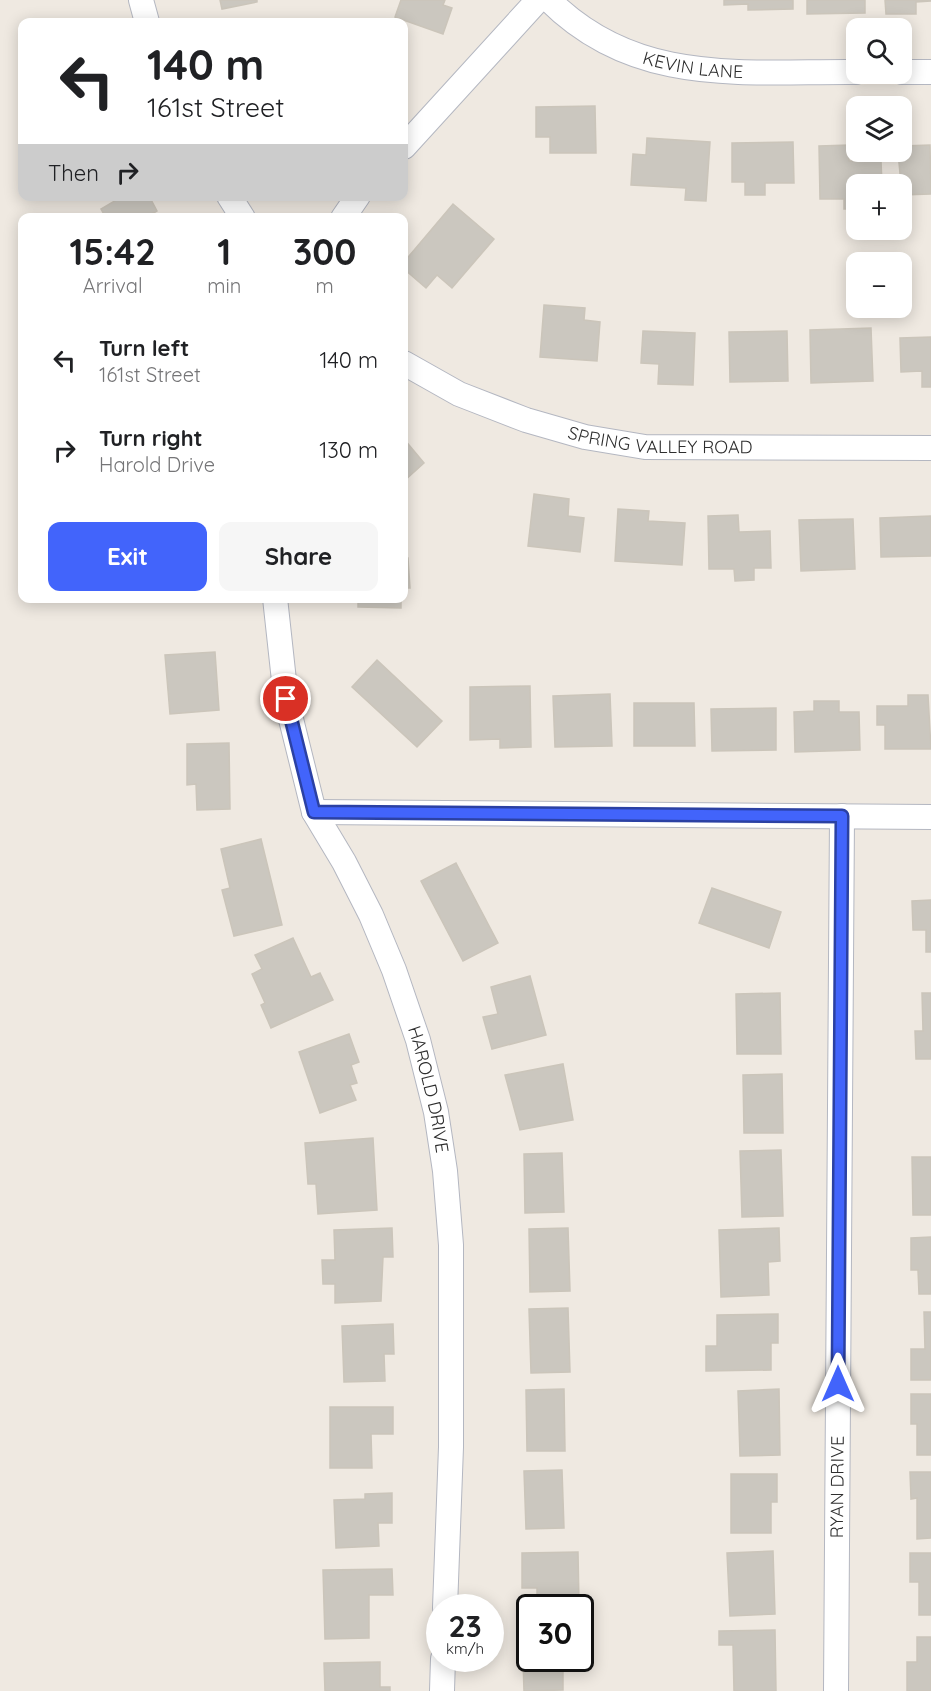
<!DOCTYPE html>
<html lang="en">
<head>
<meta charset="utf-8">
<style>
  :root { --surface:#fff; --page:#f6f6f6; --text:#202124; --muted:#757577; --accent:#4264fb }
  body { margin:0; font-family:Quicksand,sans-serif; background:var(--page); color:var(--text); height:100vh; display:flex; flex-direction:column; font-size:22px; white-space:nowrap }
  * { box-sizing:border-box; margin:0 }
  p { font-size:20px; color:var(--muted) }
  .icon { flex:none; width:33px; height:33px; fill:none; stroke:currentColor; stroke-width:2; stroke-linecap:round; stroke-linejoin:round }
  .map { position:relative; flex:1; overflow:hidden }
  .drawer { position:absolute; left:18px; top:213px; width:390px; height:390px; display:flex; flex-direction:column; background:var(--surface); border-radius:12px; box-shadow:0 3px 15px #0003 }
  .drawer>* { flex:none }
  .banner { position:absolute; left:18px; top:18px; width:390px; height:183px; border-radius:12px; box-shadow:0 3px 15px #0003; background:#fff; color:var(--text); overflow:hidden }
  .buttons { position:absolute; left:846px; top:18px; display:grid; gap:12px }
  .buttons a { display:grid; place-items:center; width:66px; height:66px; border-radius:12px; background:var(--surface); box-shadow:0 3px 15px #0003; font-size:30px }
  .speed { position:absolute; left:426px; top:1594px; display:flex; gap:12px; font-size:30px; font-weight:700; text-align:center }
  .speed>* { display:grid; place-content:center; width:78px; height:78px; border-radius:50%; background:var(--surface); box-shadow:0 3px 15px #0003; line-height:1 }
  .speed small { font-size:15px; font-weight:400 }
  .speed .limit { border:3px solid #111; border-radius:9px; background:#fff; color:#111 }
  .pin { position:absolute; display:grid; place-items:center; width:51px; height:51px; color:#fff; margin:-26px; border:3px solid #fff; border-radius:50%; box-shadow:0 2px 6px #0007 }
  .me { position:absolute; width:66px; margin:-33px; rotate:0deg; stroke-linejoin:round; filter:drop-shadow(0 0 4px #0008) }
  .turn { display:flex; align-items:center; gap:21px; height:126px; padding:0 30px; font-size:27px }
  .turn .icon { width:78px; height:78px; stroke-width:2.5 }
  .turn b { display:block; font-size:42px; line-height:51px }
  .then { display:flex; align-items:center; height:57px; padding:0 30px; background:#0003; gap:12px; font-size:22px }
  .eta { display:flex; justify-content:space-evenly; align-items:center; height:102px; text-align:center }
  .eta b { font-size:36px; font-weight:700; line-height:42px }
  .cta { display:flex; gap:12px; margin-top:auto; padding:12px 30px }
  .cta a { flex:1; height:69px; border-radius:12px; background:var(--accent); color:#fff; font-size:24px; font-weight:700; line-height:69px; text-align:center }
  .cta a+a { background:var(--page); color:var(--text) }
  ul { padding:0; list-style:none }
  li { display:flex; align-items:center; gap:18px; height:90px; padding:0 30px }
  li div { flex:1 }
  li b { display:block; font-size:22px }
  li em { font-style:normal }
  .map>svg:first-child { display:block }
  .building { fill:#cbc7bf; stroke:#cbc5ba; stroke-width:1.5 }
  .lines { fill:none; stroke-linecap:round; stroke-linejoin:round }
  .minor-casing { stroke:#b4b7c1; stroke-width:26 }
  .minor { stroke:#fff; stroke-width:24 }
  .route-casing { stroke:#2b41a3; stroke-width:15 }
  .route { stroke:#4264fb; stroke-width:10 }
  .labels { text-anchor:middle; stroke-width:5; stroke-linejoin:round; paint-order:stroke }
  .street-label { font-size:18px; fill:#2e2e2e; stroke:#fff }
</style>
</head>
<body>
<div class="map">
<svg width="931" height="1691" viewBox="0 0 931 1691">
  <rect width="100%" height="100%" fill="#efe9e1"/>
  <g class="building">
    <path d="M220,0H257V2L222,9Z"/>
    <path d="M401,0H445L443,5L452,8L443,34L395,17Z"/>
    <path d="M724,0H793V9L748,10V4L724,5Z"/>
    <path d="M807,0H865V13L807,14Z"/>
    <path d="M885,0H931V1L916,2V14H886Z"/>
    <path d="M595,106L596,153H550V137H536V107Z"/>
    <path d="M647,138L710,142L706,201L685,200L686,188L631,185L633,154L646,155Z"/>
    <path d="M793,142L794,183H765V195H745V182H732V143Z"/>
    <path d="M849,145V161H881L882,184H856V209H844V199H820L819,146Z"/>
    <path d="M930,145L931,194L902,195L898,152H902V146Z"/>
    <path d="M123,196H149L157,211L150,215L152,218H106L101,209Z"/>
    <path d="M453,204L494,239L452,288L437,275L426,288L404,269V262Z"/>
    <path d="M544,305L585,308L584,320L600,322L597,361L540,357Z"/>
    <path d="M871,328L873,381L811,383L810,330Z"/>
    <path d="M643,331L695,333L693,385L658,384L659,364L641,363Z"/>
    <path d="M787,331L788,381L730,382L729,332Z"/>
    <path d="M931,337V387H922V371L901,372L900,338Z"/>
    <path d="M404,439L424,463L404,481Z"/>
    <path d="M534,494L569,499L568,516L584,518L580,552L528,546Z"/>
    <path d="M618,509L649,511L648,521L685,523L682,565L615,561Z"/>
    <path d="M738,515L739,532L770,531L771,568H754V580L735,581L734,569H709L708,516Z"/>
    <path d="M931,516V556L881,557L880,518Z"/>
    <path d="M853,519L855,569L801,571L799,520Z"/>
    <path d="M404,558H408L410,588H404Z"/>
    <path d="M169,598H220V599L169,600Z"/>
    <path d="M358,598H401V608L358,607Z"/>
    <path d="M215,652L219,710L170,714L165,655Z"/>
    <path d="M377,660L442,721L417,747L352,687Z"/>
    <path d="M530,686L531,747L500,748V739L470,740V687Z"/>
    <path d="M610,694L612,746L555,747L553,696Z"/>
    <path d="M908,695H928L931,749H885V725H877V706H908Z"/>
    <path d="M814,701H839V712H859L860,750L795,752L794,712L814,711Z"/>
    <path d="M634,703H694L695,746H634Z"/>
    <path d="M776,708V750L712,751L711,709Z"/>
    <path d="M229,743L230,809L197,810L196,784L187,785V744Z"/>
    <path d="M261,839L282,925L234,936L222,890L230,888L221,849Z"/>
    <path d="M456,863L498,943L463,961L421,881Z"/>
    <path d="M712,888L781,912L769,948L699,923Z"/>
    <path d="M931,900V952H926V930H913L912,901Z"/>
    <path d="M293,938L311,977L320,973L333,1000L271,1028L261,1005L265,1003L252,974L262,969L255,955Z"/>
    <path d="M530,976L546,1035L492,1049L483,1017L498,1014L491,987Z"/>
    <path d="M780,993L781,1054H737L736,994Z"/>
    <path d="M922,993H931V1059H916L915,1031H923Z"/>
    <path d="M349,1034L359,1062L351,1065L357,1083L350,1085L356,1100L320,1113L299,1052Z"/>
    <path d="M563,1064L573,1120L520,1130L505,1075Z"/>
    <path d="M782,1074L783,1133H744L743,1075Z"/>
    <path d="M373,1138L377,1210L318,1214L316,1184H308L305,1143Z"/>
    <path d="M781,1150L783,1216L742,1217L740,1151Z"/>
    <path d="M562,1153L564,1212L525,1213L524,1154Z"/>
    <path d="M912,1157H931V1215H913Z"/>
    <path d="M392,1228L393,1257H383L381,1301L335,1303V1284H323L322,1260H335L334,1230Z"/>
    <path d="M568,1228L570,1291L530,1292L529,1229Z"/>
    <path d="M779,1228L780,1261L768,1262L769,1295L721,1297L719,1230Z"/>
    <path d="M931,1237V1294H919L918,1270H911V1238Z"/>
    <path d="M568,1308L570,1372L531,1373L529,1309Z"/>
    <path d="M924,1312H931V1380H911V1349H925Z"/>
    <path d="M778,1314V1343H771V1370L706,1371V1346H717V1315Z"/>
    <path d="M393,1324L394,1354H384L385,1381L344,1382L342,1326Z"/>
    <path d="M564,1389L565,1451H527L526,1390Z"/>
    <path d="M779,1389L780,1455L740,1456L738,1391Z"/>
    <path d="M911,1394H931V1455H917V1424H911Z"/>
    <path d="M330,1407H393V1434H371L372,1468H330Z"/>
    <path d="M562,1470L564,1528L526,1529L524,1471Z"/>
    <path d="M910,1472H931V1538L917,1539V1498L911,1499Z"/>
    <path d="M731,1474H777V1502H771V1533H731Z"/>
    <path d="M392,1493V1523H378L379,1546L336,1548L334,1500L365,1499V1494Z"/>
    <path d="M773,1551L775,1614L730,1616L727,1553Z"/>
    <path d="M578,1552L579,1605L537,1606V1588H522V1553Z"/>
    <path d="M910,1553H931V1615H919V1582H910Z"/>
    <path d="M392,1569L393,1595H369V1638L325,1639L323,1570Z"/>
    <path d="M775,1630L776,1691H734L733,1645H719V1631Z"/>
    <path d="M917,1637H931V1691H907V1662H917Z"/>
    <path d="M530,1659H574V1670L563,1671V1690L524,1691L523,1660Z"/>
    <path d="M380,1662V1687H390V1691H325L324,1663Z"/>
  </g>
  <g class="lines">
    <g class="minor-casing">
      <g id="minor">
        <path d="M141,0L147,22"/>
        <path id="s1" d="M549,0C636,87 744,71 856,72"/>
        <path d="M902,72H931"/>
        <path d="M404,147L538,0"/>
        <path d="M229,196L243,218"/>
        <path d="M343,218L358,196"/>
        <path id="s2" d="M404,363L459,394L526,420L585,437L645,447L931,448"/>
        <path id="s3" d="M275,598L286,699L314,812L344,862L371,915L394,970L418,1040L436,1112L445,1171L451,1245V1447L445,1608"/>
        <path d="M314,812L931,817"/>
        <path d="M442,1691L443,1659"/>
        <path id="s4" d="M836,1691L842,816"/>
      </g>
    </g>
    <use href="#minor" class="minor"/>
  </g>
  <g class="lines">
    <g class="route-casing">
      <path id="route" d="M286,699L314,812L842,816L838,1384"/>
    </g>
    <use href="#route" class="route"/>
  </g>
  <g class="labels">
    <g class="street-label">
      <text dy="6" stroke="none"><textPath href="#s1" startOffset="162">KEVIN LANE</textPath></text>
      <text dy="6" stroke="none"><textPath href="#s2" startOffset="272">SPRING VALLEY ROAD</textPath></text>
      <text dy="6" stroke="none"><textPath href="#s3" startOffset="520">HAROLD DRIVE</textPath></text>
      <text dy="6" stroke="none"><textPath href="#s4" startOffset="204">RYAN DRIVE</textPath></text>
    </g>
  </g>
</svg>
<div class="buttons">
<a><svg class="icon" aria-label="search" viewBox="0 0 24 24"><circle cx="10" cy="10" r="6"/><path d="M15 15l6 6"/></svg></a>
<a><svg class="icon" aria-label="layers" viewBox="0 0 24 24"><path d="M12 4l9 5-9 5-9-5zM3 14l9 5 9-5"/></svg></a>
<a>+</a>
<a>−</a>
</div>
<div class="speed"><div>23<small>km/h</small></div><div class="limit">30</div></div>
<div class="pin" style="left:286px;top:699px;background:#d93025"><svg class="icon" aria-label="arrive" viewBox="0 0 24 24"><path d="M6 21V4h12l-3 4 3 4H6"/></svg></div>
<svg class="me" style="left:838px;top:1384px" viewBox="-20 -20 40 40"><path d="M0-17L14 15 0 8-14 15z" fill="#4264fb" stroke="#fff" stroke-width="4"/></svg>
<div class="banner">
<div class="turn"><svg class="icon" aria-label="left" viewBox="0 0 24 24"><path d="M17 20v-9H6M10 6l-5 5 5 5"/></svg><div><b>140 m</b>161st Street</div></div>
<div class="then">Then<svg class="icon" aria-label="right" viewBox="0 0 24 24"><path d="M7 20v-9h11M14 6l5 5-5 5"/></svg></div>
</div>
<section class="drawer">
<div class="eta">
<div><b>15:42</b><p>Arrival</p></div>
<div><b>1</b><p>min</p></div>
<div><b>300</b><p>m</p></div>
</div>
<ul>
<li><svg class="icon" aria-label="left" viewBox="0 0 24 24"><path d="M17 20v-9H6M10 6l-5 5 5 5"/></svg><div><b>Turn left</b><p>161st Street</p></div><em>140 m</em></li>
<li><svg class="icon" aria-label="right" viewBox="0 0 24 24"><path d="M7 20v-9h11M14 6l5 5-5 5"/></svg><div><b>Turn right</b><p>Harold Drive</p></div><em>130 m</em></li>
</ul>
<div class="cta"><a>Exit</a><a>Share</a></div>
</section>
</div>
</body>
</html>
